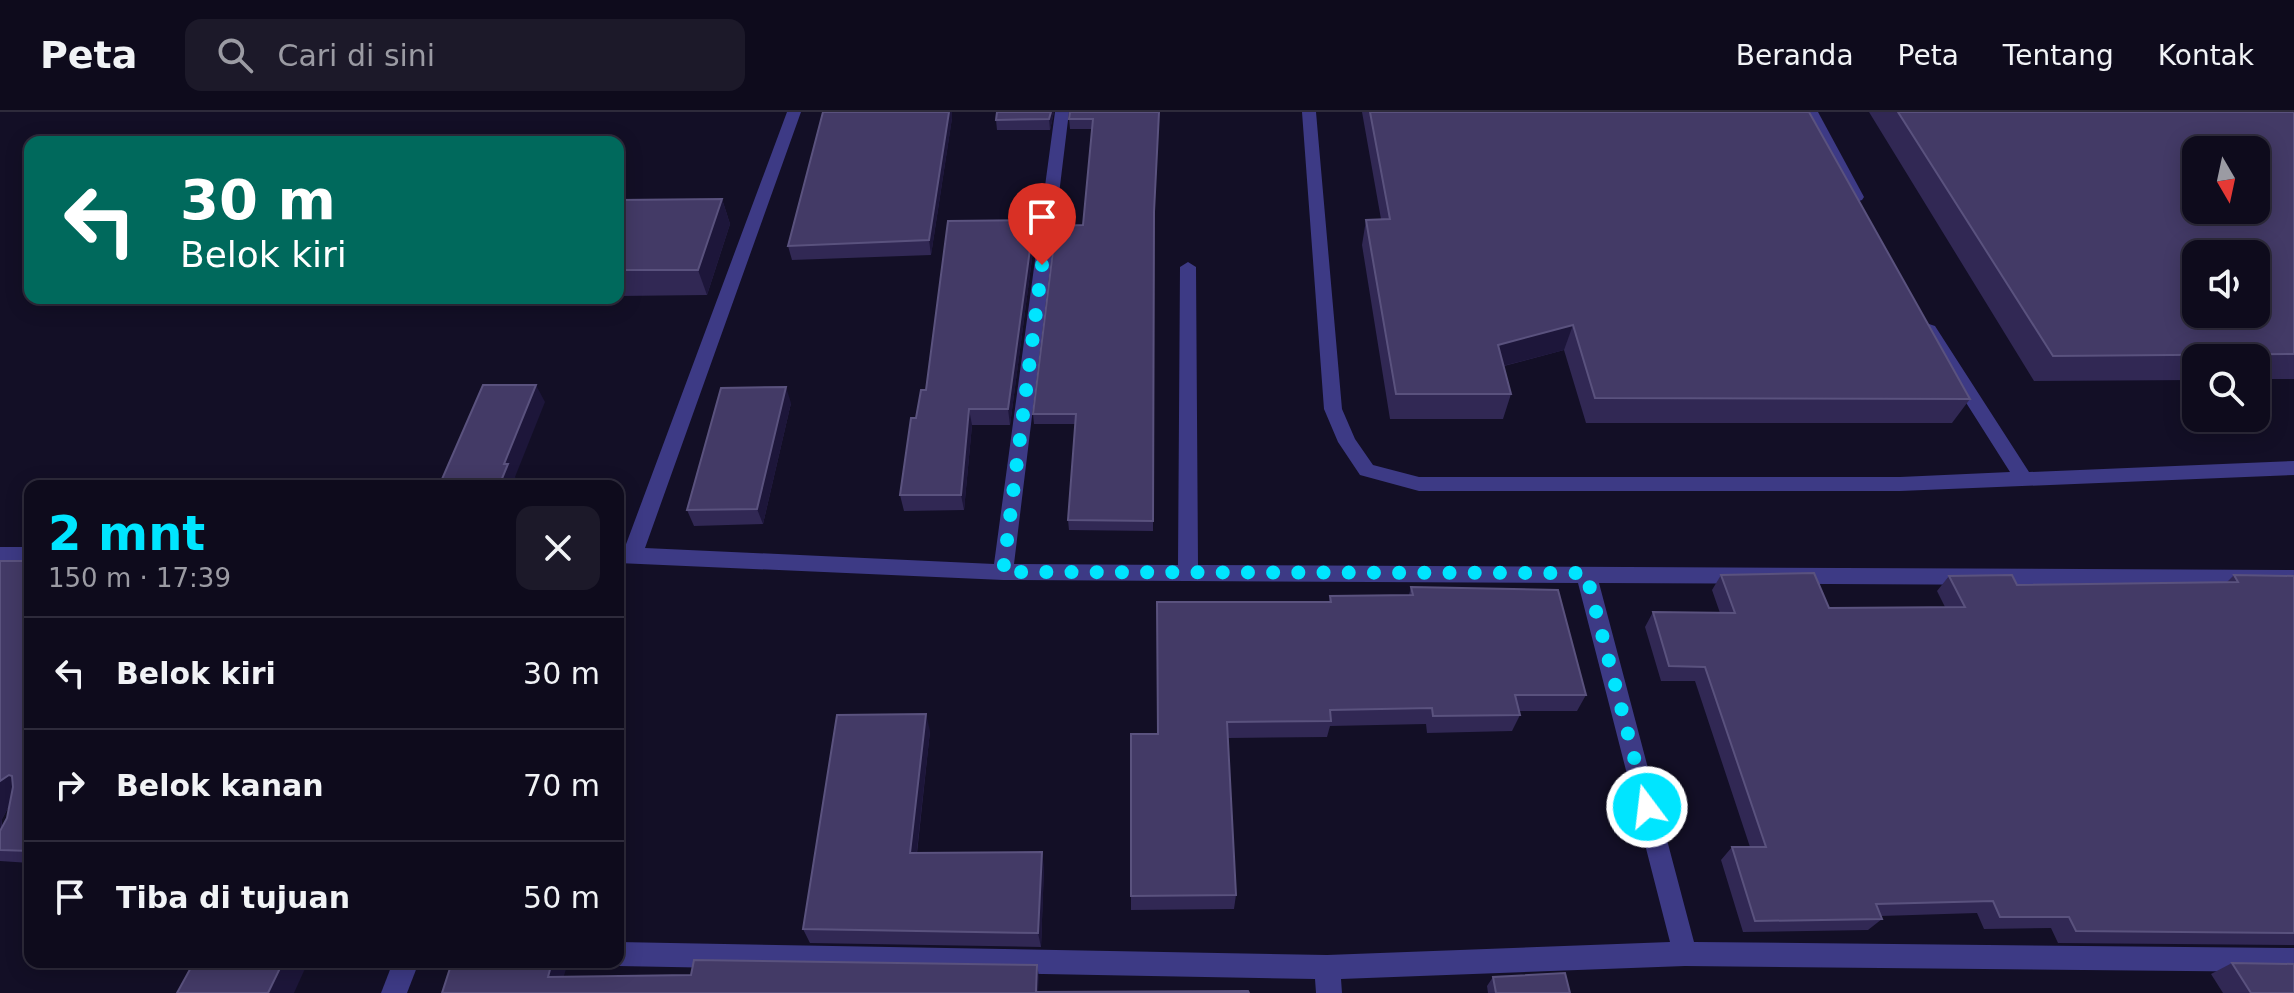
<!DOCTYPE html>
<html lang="id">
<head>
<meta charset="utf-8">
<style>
  :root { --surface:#0e0b1c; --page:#1c1929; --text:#f1f3f6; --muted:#9b9ba3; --line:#2e2b3b; --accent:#00e5ff }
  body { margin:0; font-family:"DejaVu Sans",sans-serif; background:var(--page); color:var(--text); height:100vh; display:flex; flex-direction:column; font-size:30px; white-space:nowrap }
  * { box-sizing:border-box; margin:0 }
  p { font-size:26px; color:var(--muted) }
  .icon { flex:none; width:44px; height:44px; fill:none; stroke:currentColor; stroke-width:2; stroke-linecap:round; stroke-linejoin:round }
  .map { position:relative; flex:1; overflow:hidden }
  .sheet { position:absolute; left:24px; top:368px; width:600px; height:488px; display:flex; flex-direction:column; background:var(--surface); border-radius:16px; box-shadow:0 4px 20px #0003,0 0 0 2px var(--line) }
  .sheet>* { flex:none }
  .top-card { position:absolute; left:24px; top:24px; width:600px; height:168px; border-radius:16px; box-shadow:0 4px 20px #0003,0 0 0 2px var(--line); background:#00695c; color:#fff; overflow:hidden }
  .needle { width:52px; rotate:171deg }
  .tools { position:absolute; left:2182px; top:24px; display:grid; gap:16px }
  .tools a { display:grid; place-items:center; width:88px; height:88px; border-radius:16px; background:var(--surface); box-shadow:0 4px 20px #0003,0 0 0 2px var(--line); font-size:40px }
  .pin { position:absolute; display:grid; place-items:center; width:68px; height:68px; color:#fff; margin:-82px -34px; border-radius:50% 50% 50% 0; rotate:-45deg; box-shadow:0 0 8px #0007 }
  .pin .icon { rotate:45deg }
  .me { position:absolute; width:88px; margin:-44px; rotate:345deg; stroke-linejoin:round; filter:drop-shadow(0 0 6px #0008) }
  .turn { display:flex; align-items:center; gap:28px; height:168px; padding:0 24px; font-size:36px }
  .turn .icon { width:104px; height:104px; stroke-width:2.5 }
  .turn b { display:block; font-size:56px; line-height:68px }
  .round { display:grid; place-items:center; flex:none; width:84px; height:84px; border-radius:16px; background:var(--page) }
  .overview { display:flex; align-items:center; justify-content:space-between; height:136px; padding:0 24px }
  h1 { font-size:48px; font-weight:700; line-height:60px; color:var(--accent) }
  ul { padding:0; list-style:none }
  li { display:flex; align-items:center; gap:24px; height:112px; padding:0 24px; border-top:2px solid var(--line) }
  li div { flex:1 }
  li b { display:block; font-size:30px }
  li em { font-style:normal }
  header { display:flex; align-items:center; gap:48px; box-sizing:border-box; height:112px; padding:0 40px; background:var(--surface); border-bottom:2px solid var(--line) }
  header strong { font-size:38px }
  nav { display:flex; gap:44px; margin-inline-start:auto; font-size:28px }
  .search { width:560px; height:72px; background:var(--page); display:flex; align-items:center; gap:20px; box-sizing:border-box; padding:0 28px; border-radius:16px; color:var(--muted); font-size:30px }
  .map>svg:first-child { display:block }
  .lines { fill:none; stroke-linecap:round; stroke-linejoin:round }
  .minor { fill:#3d3a85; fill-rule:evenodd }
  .wall { fill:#312854; fill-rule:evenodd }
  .shaded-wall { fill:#1d163a }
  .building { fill:#433a66; stroke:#5a527e; stroke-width:2; fill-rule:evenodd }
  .route { stroke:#00e5ff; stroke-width:14; stroke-dasharray:0 25.2 }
</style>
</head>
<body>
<header>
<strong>Peta</strong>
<div class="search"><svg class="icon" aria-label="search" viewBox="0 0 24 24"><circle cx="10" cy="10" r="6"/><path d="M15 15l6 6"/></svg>Cari di sini</div>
<nav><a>Beranda</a><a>Peta</a><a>Tentang</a><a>Kontak</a></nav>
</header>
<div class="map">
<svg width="2294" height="881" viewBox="0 0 2294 881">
  <rect width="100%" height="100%" fill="#130f26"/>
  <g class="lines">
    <g class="minor">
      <path d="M787,0H801L645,436L994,452L1055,0H1069L1014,452L1178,453L1180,155L1188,150L1196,155L1198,453L2294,458V474L1599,471L1694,830L2294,836V860L1685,854L1341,867L1342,881H1316L1315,867L618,854L609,851L618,850V830L1327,843L1670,830L1578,471L1003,468L618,451V435H625Z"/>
      <path d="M1302,0H1316L1342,297L1355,327L1373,353L1419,365H1900L2010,360L1920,218L1929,212L1935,214L2029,360L2294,349V363L1900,379H1419L1360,363L1338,330L1324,297Z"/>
      <path d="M1804,0H1818L1864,85L1862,88L1856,90L1848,85Z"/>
      <rect x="0" y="435" width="30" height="16"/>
      <path d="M393,850H419L407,881H381Z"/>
    </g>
  </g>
  <g class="wall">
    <path d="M823,0H952V6L931,143L792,148L788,134Z"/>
    <path d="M997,0H1054L1050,18H997L996,8Z"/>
    <path d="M1159,0L1154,110L1153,419L1069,418L1068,408L1075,312H1034L1033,302L1083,113L1092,17H1070L1069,7Z"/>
    <path d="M1362,0H1809L1970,287L1952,311H1586L1564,238L1504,254L1511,282L1503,307H1390L1362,133L1366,108L1381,107Z"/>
    <path d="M1869,0H2294V267H2256V246H2196V268L2034,269Z"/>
    <path d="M722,87L730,112L707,183L618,184V88Z"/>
    <path d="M1034,108L1035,124L1010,313H972L964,398L904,399L900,383L916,306L926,278Z"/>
    <path d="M791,291L763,412L694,414L687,398Z"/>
    <path d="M0,449H30V751L0,749ZM9,694L7,706L2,716V707Z"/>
    <path d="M1721,463L1829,496L1945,495L1937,479L1949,464L2017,473L2227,470L2234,463L2294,464V833L2058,831L2051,816L1984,817L1977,801L1881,804L1882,807L1868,818L1743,820L1721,748L1732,735H1750L1695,569H1661L1645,515L1653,500L1720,501L1712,478Z"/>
    <path d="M1411,475L1586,583L1577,599H1519L1520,603L1512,619L1427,621L1426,612L1330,614L1327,625L1228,626L1236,783L1234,797L1131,798V622H1158L1329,490L1330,484L1409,483Z"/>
    <path d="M930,619L917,741L1044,755L1041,835L810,831L803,817Z"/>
    <path d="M2232,851L2294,881H2223L2211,862Z"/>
    <path d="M1493,865L1570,881H1488L1487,874Z"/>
  </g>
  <g class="shaded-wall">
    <path d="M949,0H952V6L931,143L929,128Z"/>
    <path d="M1051,0H1054L1050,18L1049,7Z"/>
    <path d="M722,87L730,112L707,183L698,158Z"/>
    <path d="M1034,108L1035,124L1010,313L1008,297Z"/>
    <path d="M1573,213L1564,238L1491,257L1498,233Z"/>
    <path d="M536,273L545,290L515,365L518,369L516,374H499L504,352Z"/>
    <path d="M786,275L791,291L763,412L757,397Z"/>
    <path d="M969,297L972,313L964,398L961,383Z"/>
    <path d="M926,602L930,619L915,756L910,741Z"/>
    <path d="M9,663L29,676L12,688L2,707L0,736V669Z"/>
    <path d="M1042,740L1044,755L1041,835L1038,821Z"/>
    <path d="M283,850H308L294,881H268Z"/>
    <path d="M552,850H559L566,857L560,877L548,865Z"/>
    <path d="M1037,853L1039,865L1038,881H1036Z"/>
  </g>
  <g class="building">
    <path d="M823,0H949L929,128L788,134Z"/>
    <path d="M997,0H1051L1049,7L996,8Z"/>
    <path d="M1070,0H1159L1154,100L1153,409L1068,408L1076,302H1033L1056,114L1083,113L1093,7H1069Z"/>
    <path d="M1370,0H1809L1970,287L1595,286L1573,213L1498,233L1511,282H1396L1366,108L1390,107Z"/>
    <path d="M1898,0H2294V242L2053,244ZM2196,38H2256V98H2196ZM2196,142H2256V202H2196Z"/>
    <path d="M722,87L698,158H618V88Z"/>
    <path d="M1034,108L1008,297H969L961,383H900L911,306H916L921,278H926L948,109Z"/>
    <path d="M483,273H536L504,352H508L499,374H439Z"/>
    <path d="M786,275L757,397L687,398L721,276Z"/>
    <path d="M0,449H30V739L0,738V719L7,706L13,675L12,664L9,663L0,669Z"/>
    <path d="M1814,461L1829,496L1965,495L1949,464L2012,463L2017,473L2238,470L2234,463L2294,464V821L2076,819L2069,805H2000L1993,789L1876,792L1882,807L1755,809L1732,735H1766L1705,555L1669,554L1653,500L1735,501L1721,463Z"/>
    <path d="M1411,475L1558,478L1586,583H1515L1520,603L1433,604L1432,596L1330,598L1331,609L1227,610L1236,783L1131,784V622H1158L1157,490H1331L1330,484L1413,483Z"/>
    <path d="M926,602L910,741L1042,740L1038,821L803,817L837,603Z"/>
    <path d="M694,848L1037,853L1036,880L1248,879L1249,881H442L452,850H552L548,865L691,863Z"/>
    <path d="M194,850H283L268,881H177Z"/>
    <path d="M2232,851L2294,852V881H2251Z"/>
    <path d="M1565,861L1570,881H1496L1493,865Z"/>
  </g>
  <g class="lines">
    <path class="route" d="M1042,153L1003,460L1586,461L1647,695"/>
  </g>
</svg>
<div class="tools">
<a><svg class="needle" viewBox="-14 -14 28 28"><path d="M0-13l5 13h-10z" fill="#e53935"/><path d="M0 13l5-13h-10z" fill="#9b9ba3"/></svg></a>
<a><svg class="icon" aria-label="sound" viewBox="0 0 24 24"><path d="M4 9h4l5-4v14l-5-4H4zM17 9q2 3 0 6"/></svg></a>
<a><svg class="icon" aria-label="search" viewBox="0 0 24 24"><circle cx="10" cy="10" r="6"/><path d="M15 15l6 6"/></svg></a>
</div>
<div class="pin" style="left:1042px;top:153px;background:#d93025"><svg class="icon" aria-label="arrive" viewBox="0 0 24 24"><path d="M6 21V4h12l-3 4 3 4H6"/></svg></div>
<svg class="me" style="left:1647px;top:695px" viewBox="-20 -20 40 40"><circle r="17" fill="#00e5ff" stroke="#fff" stroke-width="3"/><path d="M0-11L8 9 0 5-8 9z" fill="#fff"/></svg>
<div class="top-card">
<div class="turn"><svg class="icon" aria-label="left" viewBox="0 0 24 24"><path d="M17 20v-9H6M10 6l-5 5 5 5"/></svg><div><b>30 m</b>Belok kiri</div></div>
</div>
<section class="sheet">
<div class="overview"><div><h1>2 mnt</h1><p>150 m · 17:39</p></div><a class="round"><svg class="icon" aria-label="close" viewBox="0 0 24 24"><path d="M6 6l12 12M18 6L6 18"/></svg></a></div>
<ul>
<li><svg class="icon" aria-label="left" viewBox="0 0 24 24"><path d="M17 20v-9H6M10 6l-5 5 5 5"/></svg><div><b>Belok kiri</b></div><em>30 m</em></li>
<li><svg class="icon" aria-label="right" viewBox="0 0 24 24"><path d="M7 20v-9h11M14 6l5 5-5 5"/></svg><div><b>Belok kanan</b></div><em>70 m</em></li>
<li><svg class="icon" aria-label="arrive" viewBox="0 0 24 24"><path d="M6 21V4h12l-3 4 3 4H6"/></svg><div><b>Tiba di tujuan</b></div><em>50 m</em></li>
</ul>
</section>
</div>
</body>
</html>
